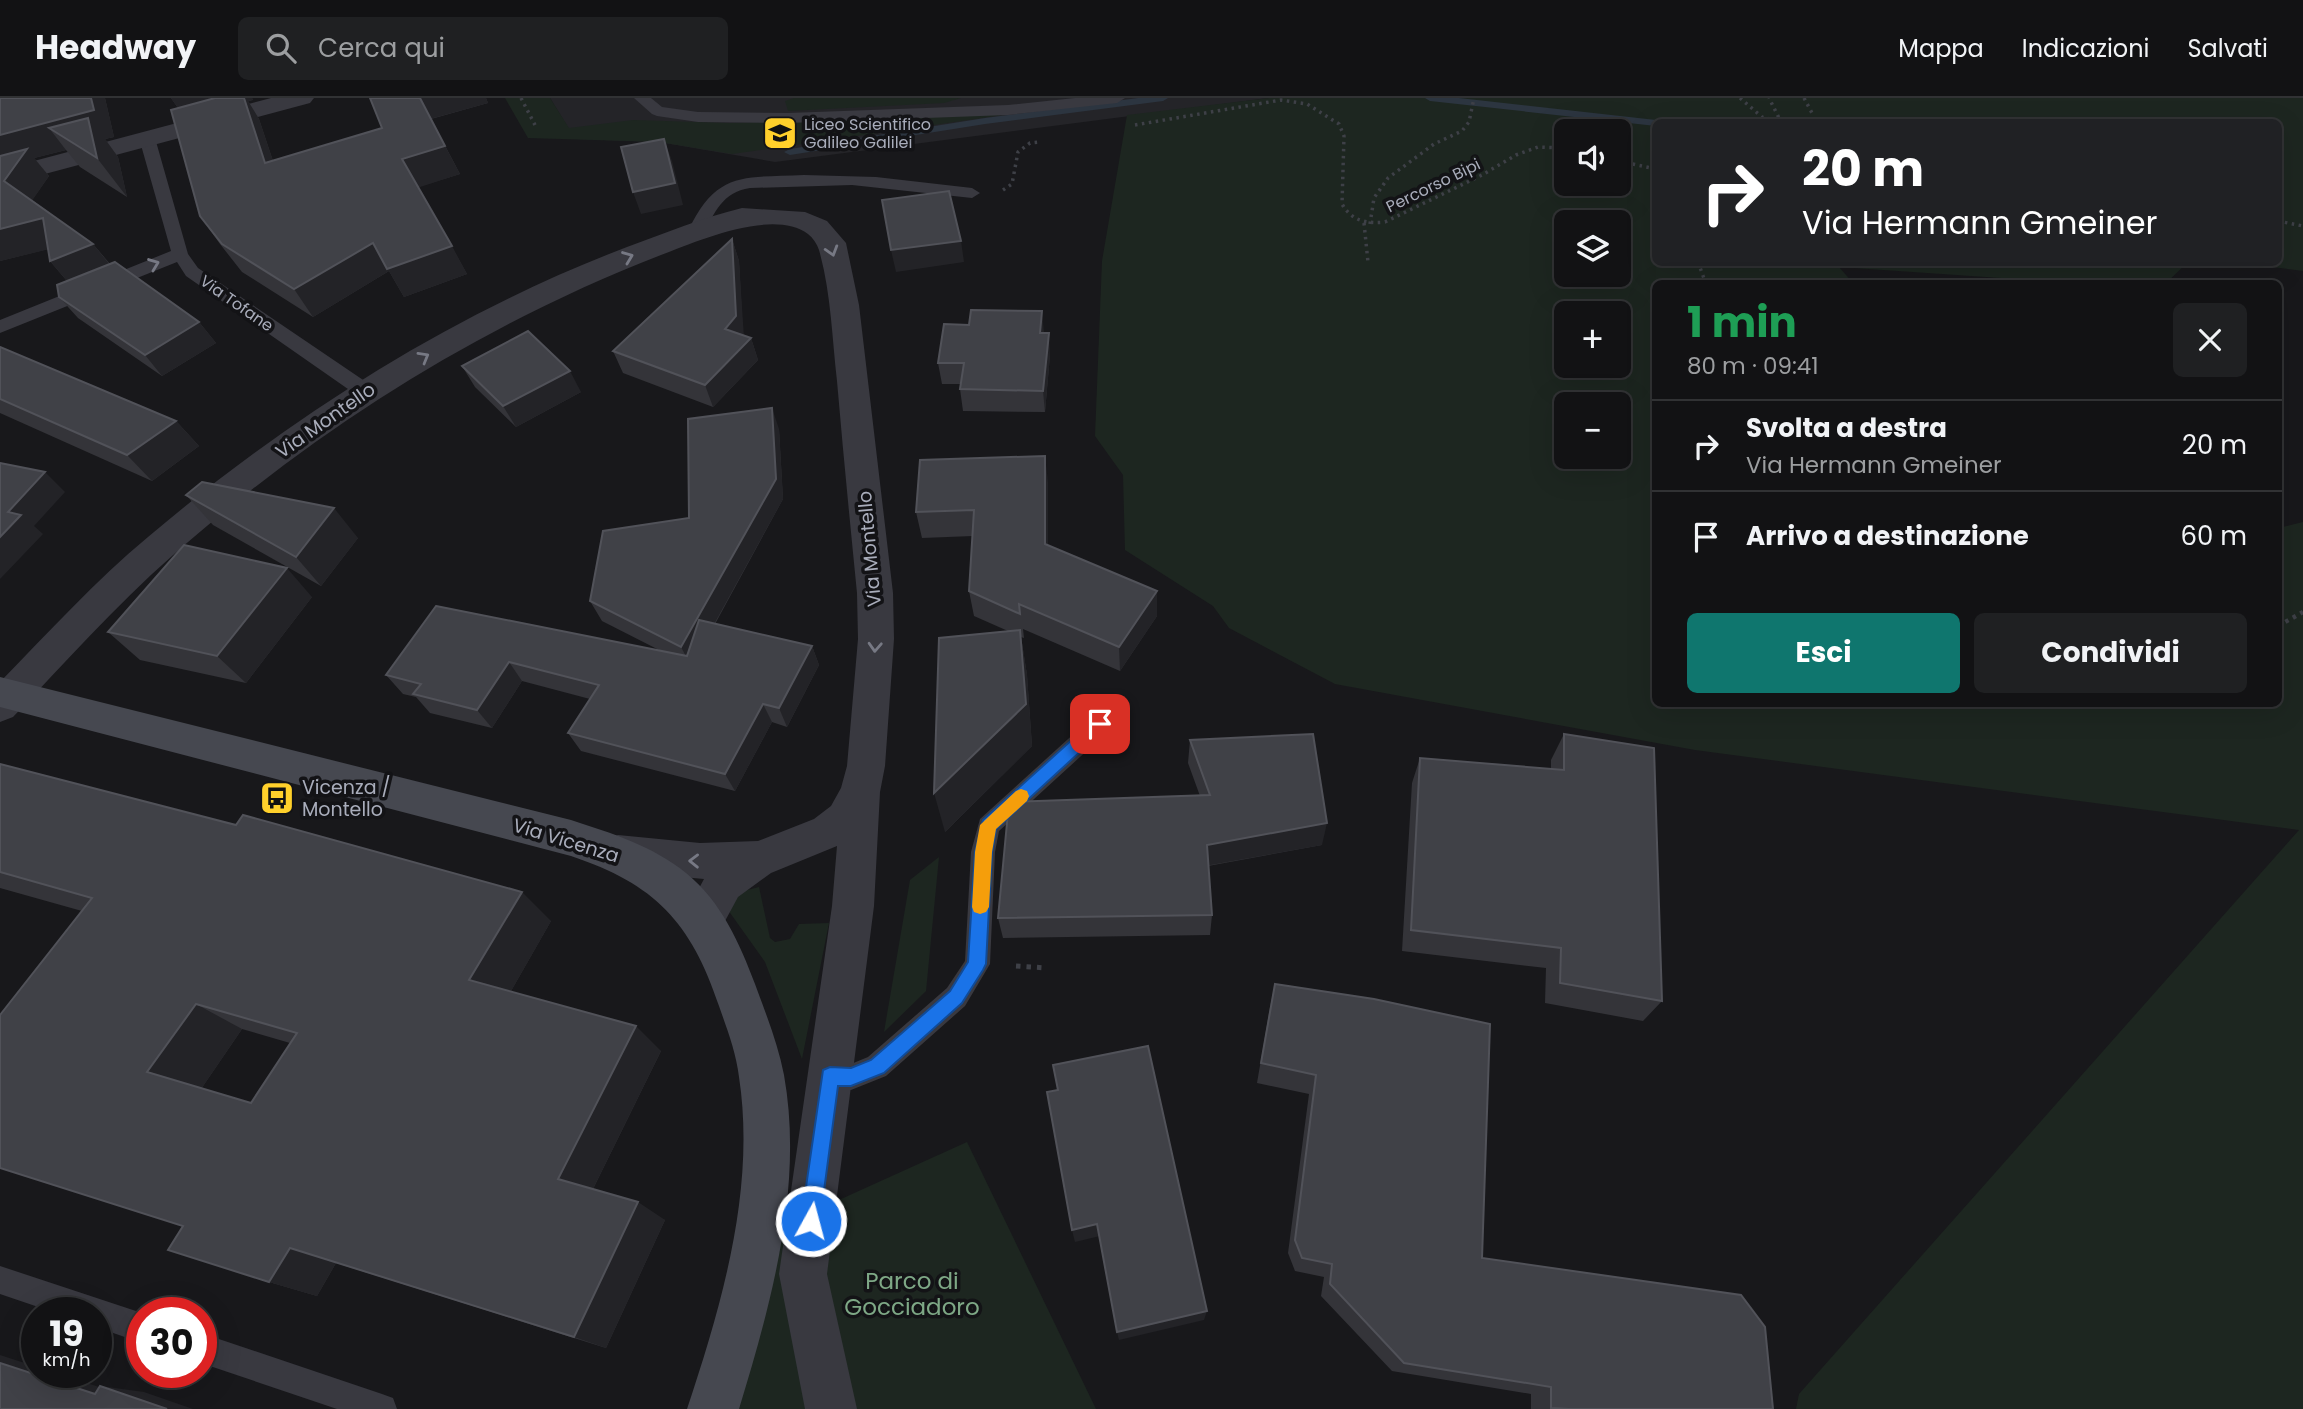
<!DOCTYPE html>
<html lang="it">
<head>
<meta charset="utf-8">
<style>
  :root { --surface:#121214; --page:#1f2022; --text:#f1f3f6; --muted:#9c9ea0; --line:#313234; --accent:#0f766e }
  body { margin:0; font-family:Poppins,sans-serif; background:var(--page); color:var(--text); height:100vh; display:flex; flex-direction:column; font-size:26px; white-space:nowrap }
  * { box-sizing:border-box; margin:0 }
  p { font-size:23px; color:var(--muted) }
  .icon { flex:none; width:38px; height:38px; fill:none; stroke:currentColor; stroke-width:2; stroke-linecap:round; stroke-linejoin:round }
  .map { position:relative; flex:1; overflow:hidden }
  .sheet { position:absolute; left:1652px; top:182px; width:630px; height:427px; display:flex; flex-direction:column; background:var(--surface); border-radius:10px; box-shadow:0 7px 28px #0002,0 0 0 2px var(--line) }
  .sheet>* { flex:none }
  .hud { position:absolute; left:1652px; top:21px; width:630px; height:147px; border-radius:10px; box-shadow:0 7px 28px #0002,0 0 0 2px var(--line); background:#202124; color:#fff; overflow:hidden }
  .fabs { position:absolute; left:1554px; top:21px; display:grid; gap:14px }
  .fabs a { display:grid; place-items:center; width:77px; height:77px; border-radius:10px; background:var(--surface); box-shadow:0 7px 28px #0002,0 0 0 2px var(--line); font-size:35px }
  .speed { position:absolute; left:21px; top:1199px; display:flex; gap:14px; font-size:35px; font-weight:700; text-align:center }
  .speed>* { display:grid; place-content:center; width:91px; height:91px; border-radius:50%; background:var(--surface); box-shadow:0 7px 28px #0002,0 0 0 2px var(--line); line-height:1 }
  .speed small { font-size:18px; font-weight:400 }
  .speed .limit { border:10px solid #d22; background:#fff; color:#111 }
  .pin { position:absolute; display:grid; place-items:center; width:60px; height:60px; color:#fff; margin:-30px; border-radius:14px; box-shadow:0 4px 10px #0006 }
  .me { position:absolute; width:77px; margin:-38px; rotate:7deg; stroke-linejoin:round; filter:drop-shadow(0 0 5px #0008) }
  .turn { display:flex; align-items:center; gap:24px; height:147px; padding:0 35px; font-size:32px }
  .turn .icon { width:91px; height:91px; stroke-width:2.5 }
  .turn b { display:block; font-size:49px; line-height:60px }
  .round { display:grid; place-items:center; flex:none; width:74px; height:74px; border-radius:10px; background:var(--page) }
  .head { display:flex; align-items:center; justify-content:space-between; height:119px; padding:0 35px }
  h1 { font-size:42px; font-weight:700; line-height:52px; color:#1e9e55 }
  .button { display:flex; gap:14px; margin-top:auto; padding:14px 35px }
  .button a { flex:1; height:80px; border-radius:10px; background:var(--accent); color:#fff; font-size:28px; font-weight:700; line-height:80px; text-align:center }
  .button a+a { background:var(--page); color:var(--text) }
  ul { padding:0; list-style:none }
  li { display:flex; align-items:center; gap:21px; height:91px; padding:0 35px; border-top:2px solid var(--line) }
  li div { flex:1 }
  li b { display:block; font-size:26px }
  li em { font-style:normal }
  header { display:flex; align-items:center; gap:42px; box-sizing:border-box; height:98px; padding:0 35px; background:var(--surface); border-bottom:2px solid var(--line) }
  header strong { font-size:33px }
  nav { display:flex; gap:38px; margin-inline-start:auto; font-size:24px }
  .search { width:490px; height:63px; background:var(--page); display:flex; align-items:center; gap:18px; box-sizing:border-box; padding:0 24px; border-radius:10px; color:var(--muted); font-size:26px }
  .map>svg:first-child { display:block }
  .built { fill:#242428 }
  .green { fill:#1d2620; fill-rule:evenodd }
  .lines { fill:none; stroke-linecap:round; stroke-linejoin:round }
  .stream { fill:#2c3540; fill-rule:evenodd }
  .path-far2 { stroke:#3e4047; stroke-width:3.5; stroke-dasharray:2.5 4.5; stroke-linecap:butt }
  .path-far1 { stroke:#3e4047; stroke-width:4.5; stroke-dasharray:3.5 5; stroke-linecap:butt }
  .path { stroke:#3e4047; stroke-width:5; stroke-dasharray:4.5 6; stroke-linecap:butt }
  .lane { fill:#393940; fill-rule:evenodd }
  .street { fill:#393940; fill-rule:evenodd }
  .secondary { fill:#464850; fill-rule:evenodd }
  .wall { fill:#343439; fill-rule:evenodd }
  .shaded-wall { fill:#232327 }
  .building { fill:#404147; stroke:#515259; stroke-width:2; fill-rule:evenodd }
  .oneway { stroke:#777984 }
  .route { fill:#1a73e8; stroke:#114b97; stroke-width:2 }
  .slow { fill:#f59e0b }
  .labels { text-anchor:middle; stroke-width:7; stroke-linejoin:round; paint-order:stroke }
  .far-poi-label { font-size:16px; fill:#a9adbb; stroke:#131316; text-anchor:start }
  .far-street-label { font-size:16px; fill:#a9adbb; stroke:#131316 }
  .street-label { font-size:19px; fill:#a9adbb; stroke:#131316 }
  .poi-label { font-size:19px; fill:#a9adbb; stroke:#131316; text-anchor:start }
  .near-park-label { font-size:23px; fill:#7ea886; stroke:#131316 }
</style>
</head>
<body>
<header>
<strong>Headway</strong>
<div class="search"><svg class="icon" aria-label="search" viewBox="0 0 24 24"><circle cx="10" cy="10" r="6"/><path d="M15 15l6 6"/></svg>Cerca qui</div>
<nav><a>Mappa</a><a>Indicazioni</a><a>Salvati</a></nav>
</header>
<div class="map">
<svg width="2303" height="1311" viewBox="0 0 2303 1311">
  <rect width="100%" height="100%" fill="#18181b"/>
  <path class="built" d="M550,0H1269L775,64L659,44L575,41Z"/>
  <g class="green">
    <path d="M505,0H550L569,30L633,22L730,25L1010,16L732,56L659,44L528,40Z"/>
    <path d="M794,0H961L944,5L788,13L785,3Z"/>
    <path d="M1269,0H2303V173L2241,165L2278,164V24H1656V164L2187,165L2165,186L2074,185L1839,169L1853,185L1656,186V606H2278L2279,430L2303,424V1311H1796L1799,1296L2299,732L1695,652L1335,586L1229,530L1213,508L1125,452L1123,377L1095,338L1102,163L1127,17ZM1566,33H1619V86H1566ZM1566,124H1619V177H1566ZM1566,215H1619V268H1566ZM1566,306H1619V359H1566Z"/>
    <path d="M939,759L926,893L884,934L910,782Z"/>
    <path d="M759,789L770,840L775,844L790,841L799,826L829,825L802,961L765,864L728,812L740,794Z"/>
    <path d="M967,1044L1096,1311H730L777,1130Z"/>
  </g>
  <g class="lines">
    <g class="stream">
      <path d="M1138,0H1168L1163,3L985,26L790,57L784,54L790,51L985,20Z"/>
      <path d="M1425,0H1459L1656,22L1661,24H1656V28L1430,3Z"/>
    </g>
    <g class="path-far2">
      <path d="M521,0L535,27"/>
      <path d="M1740,0L1762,19L1777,23L1779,20L1769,0"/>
      <path d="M1804,0L1812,15V24"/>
      <path d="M1135,27L1281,2L1307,6L1339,26L1344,38L1342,106C1352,123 1366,126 1385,124L1482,77L1516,57L1538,49L1566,50"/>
      <path d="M1619,63L1656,71"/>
      <path d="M1003,92L1012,86L1018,54L1030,45L1040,44"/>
      <path d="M2278,123L2303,128"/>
      <path d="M1364,125L1368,164"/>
      <path d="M1370,126L1374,100L1388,80L1434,46L1462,33L1469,24L1474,0"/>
      <path d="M1698,164L1706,186"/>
    </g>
    <path class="path-far1" d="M2278,528L2303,514"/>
    <path class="path" d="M1016,868L1047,870"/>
    <g class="lane">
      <path d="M634,0H651L662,9L698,14L788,15L1008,7L1075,0H1125L1117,5L1008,17L788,25L698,24L657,18L652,16Z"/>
      <path d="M147,35L155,40L188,156L198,170L372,288L374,293L372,298H358L186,178L177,164L0,235V222L171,153L139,40Z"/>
      <path d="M804,77L876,79L972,90L980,95L972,100L852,87L750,90C722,94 715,115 702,137L696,138L688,133C717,72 744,80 804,77Z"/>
      <path d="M1119,600L1127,602L1130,609L1127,616L999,733L995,754L990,866L965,908L886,978L851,992L830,991L821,987L817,978L821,969L830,965L851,966L868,959L947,890L965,863L971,754L980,721L1111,602Z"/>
      <path d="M0,1168L142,1215V1245L96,1229V1214H53L0,1196Z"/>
      <path d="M201,1235L382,1296L393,1300L397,1311H337L201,1265Z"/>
    </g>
    <g class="street">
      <path d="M271,0H314L310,5L0,88V72Z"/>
      <path d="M742,110L805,114L827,123L846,145L859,207L893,495L894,541L885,668L880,694L874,808L827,1176L857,1311H805L779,1176L832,808L837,748L771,775L738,799L718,836L703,841L688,836L682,822L704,781L618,773L604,768L598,755L604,742L618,737L700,745L758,743L814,721L831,708L841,690L847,668L858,541L857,495C850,424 843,354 837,283C832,240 831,194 819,152C817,146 813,140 808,136C773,110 697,143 661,157C481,227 317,330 172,458C115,508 65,565 13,619L0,624V584C48,535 95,483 148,439C291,318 451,216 627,149C665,135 702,120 742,110Z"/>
    </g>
    <path class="secondary" d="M0,579L571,722C611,735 653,748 686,775C721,803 740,846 755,886C766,916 778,946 784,977C804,1088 771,1206 739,1311H687C722,1206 756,1090 739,979C736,954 727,931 719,908C691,824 655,786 571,758L0,609Z"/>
  </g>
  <g class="wall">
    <path d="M0,0H105L114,39L105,41L118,59L127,99L80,69L66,52L34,60L49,78L32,102L93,146L110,166L199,224L216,245L162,278L78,220L59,199L67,183L50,163L48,151L0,163Z"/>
    <path d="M171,0H252L253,2L248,3L259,21L273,63L382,30L370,0H486L488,5L431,21L460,76L418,89L467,176L404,199L389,173L313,219L242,174L220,146L200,118L178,10Z"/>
    <path d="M732,141L739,163L743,237L751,240L758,262L713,309L623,275L613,253Z"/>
    <path d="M1044,235L1050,257L1045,314L963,313L960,291L961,286H942L938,265Z"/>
    <path d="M0,249L176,323L199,348L152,383L0,315Z"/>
    <path d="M462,268L581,294L516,329L475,289Z"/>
    <path d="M779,331L783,401L715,526L812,548L819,567L787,629L772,624L735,693L581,653L568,635L590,601L522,583L492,630L430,615L416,599L403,596L386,577L436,508L661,553L602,523L590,503L689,420Z"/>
    <path d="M1048,384V447L1157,518L1120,573L1023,531L1024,540L1021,539L1027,577L1032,648L945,734L1008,533L974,518L969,493L973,438L922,440L916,414Z"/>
    <path d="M186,397L358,440L321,488L213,427Z"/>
    <path d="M312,499L246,585L140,562L108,534Z"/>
    <path d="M1564,636L1662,903L1643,923L1545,905L1546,870L1402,853L1412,685L1420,660L1551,671V662Z"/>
    <path d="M1190,642L1322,747L1208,768L1212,817L1210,837L1003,840L998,820L1200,698L1188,665Z"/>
    <path d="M0,666L551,823L511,893L661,953L593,1091L665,1122L606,1250L336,1165L317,1198L269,1184L183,1128L82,813L0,790ZM242,931L290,945L251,1005L201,991Z"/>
    <path d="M1275,886L1482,1160L1773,1311H1531V1296L1392,1273L1321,1198L1324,1179L1295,1173L1288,1155L1309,996L1257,985L1270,909Z"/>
  </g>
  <g class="shaded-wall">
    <path d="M91,0H105L114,39L105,41L118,59L127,99L97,60L49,30L66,52L34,60L49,78L27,110L4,83L0,69V37Z"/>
    <path d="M171,0H252L253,2L248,3L259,21L283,93L185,20Z"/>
    <path d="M420,0H486L488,5L430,21Z"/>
    <path d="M664,41L672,63L683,107L641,116L633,94Z"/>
    <path d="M445,48L460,76L417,90L402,61Z"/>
    <path d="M43,120L66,147L0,163V131Z"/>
    <path d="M732,141L739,163L744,240L725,231Z"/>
    <path d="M961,143L964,164L896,174L891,152Z"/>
    <path d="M373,145L452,148L467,176L404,199L389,173L313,219L294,191Z"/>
    <path d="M93,146L115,173L73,190L50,163Z"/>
    <path d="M1042,213L1044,235H1040Z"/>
    <path d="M199,224L216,245L162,278L145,257Z"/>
    <path d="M1049,235L1050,257L1045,314L1043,293Z"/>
    <path d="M751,240L758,262L713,309L705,287Z"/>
    <path d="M570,273L581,294L516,329L503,308Z"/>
    <path d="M772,310L779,331L783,401L691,568L681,549Z"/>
    <path d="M176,323L199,348L152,383L127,357Z"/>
    <path d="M1045,358L1048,384V472L1045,446Z"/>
    <path d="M45,374L65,394L34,428L43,436L0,481V439L8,414Z"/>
    <path d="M334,410L358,440L321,488L296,459Z"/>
    <path d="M287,470L312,499L246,585L217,558Z"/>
    <path d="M1157,493V518L1120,573L1119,549Z"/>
    <path d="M1020,532L1027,577L1032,648L945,734L934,695Z"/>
    <path d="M812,548L819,567L787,629L779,610Z"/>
    <path d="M509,564L522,583L492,630L477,612Z"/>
    <path d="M763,606L772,624L735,693L725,676Z"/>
    <path d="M1327,725L1322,747L1205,768L1207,747Z"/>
    <path d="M522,794L551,823L502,909L469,882Z"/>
    <path d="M196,906L242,931L197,997L147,974Z"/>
    <path d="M636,928L661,953L589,1099L558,1081Z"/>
    <path d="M638,1104L665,1122L606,1250L574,1239Z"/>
    <path d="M1097,1126L1100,1138L1075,1144L1072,1132Z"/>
    <path d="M290,1150L336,1165L317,1198L269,1184Z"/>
    <path d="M1207,1213L1204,1222L1119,1242L1117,1234Z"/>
    <path d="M0,1257L37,1269V1274H53L139,1302L95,1296L0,1265Z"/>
    <path d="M100,1288L144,1294L193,1311H167Z"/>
  </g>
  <g class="building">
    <path d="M0,0H91L94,12L0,37Z"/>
    <path d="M215,0H244L265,65L382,30L370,0H420L445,48L402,61L452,148L387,171L373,145L294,191L222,146L200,118L171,12Z"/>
    <path d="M88,20L97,60L49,30Z"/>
    <path d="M664,41L675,85L633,94L621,49Z"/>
    <path d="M27,51L4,83L93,146L50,163L43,120L0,131V58Z"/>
    <path d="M949,93L961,143L891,152L882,102Z"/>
    <path d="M732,141L736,218L725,231L751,240L705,287L613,253Z"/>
    <path d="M115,164L199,224L145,257L59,199L57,187Z"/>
    <path d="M971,212L1042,213L1040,235H1049L1043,293L960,291L964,265H938L944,226L969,227Z"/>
    <path d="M528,233L570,273L503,308L462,268Z"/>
    <path d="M0,249L176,323L127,357L0,301Z"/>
    <path d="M772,310L776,381L681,549L590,503L603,433L689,420L688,321Z"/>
    <path d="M1045,358V446L1157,493L1119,549L1019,506L1020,516L969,493L974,412L916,414L920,362Z"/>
    <path d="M0,365L45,374L8,414L21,417L0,439Z"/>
    <path d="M202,384L334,410L296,459L186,397Z"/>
    <path d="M184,447L287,470L217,558L108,534Z"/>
    <path d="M436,508L687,558L699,522L812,548L779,610L763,606L725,676L568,635L599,587L509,564L477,612L413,596L421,586L386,577Z"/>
    <path d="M1020,532L1026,606L934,695L939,540Z"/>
    <path d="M1313,636L1327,725L1207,747L1212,817L998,820L1009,704L1210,697L1190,642Z"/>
    <path d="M1564,636L1654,650L1662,903L1560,885L1561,850L1411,832L1420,660L1564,672Z"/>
    <path d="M0,666L236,727L243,717L522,794L469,882L636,928L558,1081L638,1104L574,1239L290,1150L269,1184L168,1152L183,1128L0,1070V917L92,800L0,774ZM196,906L297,935L251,1005L147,974Z"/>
    <path d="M1275,886L1374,901L1490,926L1482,1160L1741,1197L1765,1229L1773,1311H1569L1551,1310V1289L1404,1265L1330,1186L1332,1166L1302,1160L1295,1142L1316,977L1261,965Z"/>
    <path d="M1148,948L1207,1213L1117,1234L1097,1126L1072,1132L1047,994L1058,992L1053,967Z"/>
    <path d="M0,1265L95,1296L100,1288L167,1311H0Z"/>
  </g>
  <defs><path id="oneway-chevron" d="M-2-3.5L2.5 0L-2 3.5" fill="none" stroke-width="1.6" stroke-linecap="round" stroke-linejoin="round" transform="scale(1.75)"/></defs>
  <g class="oneway">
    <use href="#oneway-chevron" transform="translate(832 153) rotate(73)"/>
    <use href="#oneway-chevron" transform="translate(628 159) rotate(-21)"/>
    <use href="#oneway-chevron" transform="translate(154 166) rotate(-21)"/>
    <use href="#oneway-chevron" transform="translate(424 259) rotate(-30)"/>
    <use href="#oneway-chevron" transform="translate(875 549) rotate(93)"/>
    <use href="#oneway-chevron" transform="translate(694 763) rotate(-179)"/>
  </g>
  <path class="route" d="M1100,619L1108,626L1106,630L996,731L992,754L986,866L983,872L962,905L884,975L851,988H838L820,1123L818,1130L811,1132L804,1130L801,1123L823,972L830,969L851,970L871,962L950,893L968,864L975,754L983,722L1095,621Z"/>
  <path class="slow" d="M1021,691L1027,693L1029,698L1027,703L996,731L992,754L989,809L986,814L980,816L974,814L972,809L975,754L980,727L1016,693Z"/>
  <defs>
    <g id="school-square" transform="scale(1.75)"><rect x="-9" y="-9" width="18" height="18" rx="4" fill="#ffd02b" stroke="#131316"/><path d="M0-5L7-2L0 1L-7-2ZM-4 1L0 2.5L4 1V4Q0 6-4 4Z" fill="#111"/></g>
    <g id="bus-square" transform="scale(1.75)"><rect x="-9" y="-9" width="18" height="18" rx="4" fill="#ffd02b" stroke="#131316"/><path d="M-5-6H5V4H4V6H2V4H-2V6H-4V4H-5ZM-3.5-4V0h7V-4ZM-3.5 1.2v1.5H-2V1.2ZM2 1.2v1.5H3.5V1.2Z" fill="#111"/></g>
  </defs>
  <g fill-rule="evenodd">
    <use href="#school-square" x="780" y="35"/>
    <use href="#bus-square" x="277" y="700"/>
  </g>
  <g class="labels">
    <g class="far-poi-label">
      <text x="804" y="32">Liceo Scientifico<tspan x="804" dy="18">Galileo Galilei</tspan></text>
    </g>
    <g class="far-street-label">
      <text transform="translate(1433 87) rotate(-26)" y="6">Percorso Bipi</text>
      <text transform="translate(237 205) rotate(35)" y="6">Via Tofane</text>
    </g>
    <g class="street-label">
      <text transform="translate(325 322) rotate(-35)" y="7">Via Montello</text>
      <text transform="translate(869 451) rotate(-95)" y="7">Via Montello</text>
      <text transform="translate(566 742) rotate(17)" y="7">Via Vicenza</text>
    </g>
    <g class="poi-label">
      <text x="302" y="696">Vicenza /<tspan x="302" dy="22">Montello</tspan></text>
    </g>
    <g class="near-park-label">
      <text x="912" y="1191">Parco di<tspan x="912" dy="26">Gocciadoro</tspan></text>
    </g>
  </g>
</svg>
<div class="fabs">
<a><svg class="icon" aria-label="sound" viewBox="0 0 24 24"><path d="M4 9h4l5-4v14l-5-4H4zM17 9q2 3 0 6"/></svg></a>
<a><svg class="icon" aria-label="layers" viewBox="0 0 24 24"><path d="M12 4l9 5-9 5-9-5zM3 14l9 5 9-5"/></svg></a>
<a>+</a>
<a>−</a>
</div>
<div class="speed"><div>19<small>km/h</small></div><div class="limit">30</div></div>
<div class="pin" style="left:1100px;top:626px;background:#d93025"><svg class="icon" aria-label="arrive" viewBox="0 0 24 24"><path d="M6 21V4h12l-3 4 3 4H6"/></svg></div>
<svg class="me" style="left:811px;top:1123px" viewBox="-20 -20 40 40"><circle r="17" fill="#1a73e8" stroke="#fff" stroke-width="3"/><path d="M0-11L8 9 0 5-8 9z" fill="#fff"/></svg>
<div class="hud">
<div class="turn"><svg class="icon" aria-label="right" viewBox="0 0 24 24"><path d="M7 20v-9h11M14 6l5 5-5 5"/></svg><div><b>20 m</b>Via Hermann Gmeiner</div></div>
</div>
<section class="sheet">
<div class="head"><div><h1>1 min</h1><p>80 m · 09:41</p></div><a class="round"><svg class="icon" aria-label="close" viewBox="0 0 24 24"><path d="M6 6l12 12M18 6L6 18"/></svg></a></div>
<ul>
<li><svg class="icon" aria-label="right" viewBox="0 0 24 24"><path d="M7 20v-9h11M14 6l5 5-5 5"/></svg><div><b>Svolta a destra</b><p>Via Hermann Gmeiner</p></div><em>20 m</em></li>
<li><svg class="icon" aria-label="arrive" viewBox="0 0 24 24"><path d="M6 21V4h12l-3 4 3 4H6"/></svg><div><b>Arrivo a destinazione</b></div><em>60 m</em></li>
</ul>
<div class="button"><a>Esci</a><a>Condividi</a></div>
</section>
</div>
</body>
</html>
